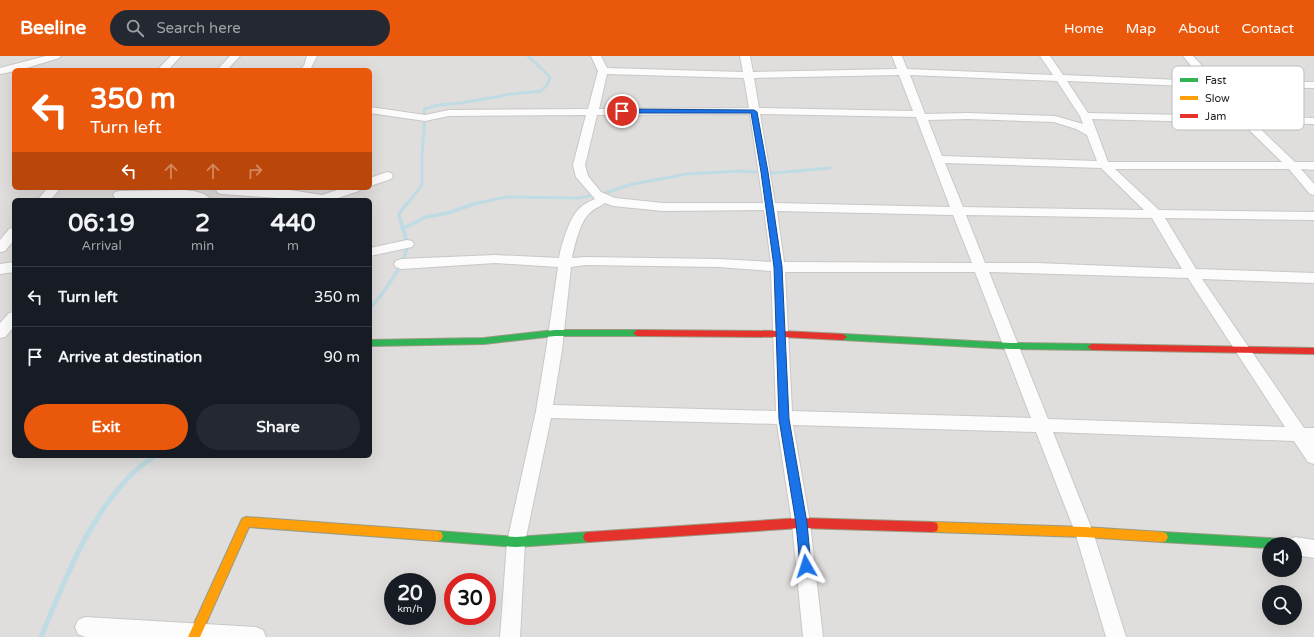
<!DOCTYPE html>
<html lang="en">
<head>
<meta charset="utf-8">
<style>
  :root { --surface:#171b24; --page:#242831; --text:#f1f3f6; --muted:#9ea1a6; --line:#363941; --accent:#ea580c }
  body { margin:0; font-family:"Varela Round",sans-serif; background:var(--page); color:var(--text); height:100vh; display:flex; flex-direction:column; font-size:15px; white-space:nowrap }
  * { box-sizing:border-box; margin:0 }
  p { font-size:13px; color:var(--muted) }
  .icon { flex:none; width:22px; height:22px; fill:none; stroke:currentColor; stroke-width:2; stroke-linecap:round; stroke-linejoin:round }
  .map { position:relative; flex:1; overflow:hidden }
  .panel { position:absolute; left:12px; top:142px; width:360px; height:260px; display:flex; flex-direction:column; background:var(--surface); border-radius:6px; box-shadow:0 4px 16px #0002 }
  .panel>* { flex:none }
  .hud { position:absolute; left:12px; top:12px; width:360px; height:122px; border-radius:6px; box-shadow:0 4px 16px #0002; background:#ea580c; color:#fff; overflow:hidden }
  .buttons { position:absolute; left:1262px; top:481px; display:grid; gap:8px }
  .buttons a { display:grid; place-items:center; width:40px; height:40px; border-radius:50%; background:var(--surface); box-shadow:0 4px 16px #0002; font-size:20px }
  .speed { position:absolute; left:384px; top:517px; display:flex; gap:8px; font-size:20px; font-weight:700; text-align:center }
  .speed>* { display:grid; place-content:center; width:52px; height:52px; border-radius:50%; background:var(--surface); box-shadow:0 4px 16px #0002; line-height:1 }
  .speed small { font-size:10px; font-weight:400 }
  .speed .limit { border:6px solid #d22; background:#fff; color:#111 }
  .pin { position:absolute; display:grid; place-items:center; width:34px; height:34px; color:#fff; margin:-17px; border:2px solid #fff; border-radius:50%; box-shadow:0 1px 4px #0007 }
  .me { position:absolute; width:44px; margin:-22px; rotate:354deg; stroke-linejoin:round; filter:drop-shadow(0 0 3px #0008) }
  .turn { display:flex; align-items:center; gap:14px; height:84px; padding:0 12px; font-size:18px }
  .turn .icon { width:52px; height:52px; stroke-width:2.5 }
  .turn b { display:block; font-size:28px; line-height:34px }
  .lanes { display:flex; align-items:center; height:38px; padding:0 12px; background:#0003; justify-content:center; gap:20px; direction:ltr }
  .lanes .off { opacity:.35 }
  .eta { display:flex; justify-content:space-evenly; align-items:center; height:68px; text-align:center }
  .eta b { font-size:24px; font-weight:800; line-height:28px }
  .button { display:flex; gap:8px; margin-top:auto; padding:8px 12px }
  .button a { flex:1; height:46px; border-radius:24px; background:var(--accent); color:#fff; font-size:16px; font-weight:800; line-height:46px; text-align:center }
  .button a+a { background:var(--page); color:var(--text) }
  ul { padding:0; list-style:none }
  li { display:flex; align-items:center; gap:12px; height:60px; padding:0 12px; border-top:1px solid var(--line) }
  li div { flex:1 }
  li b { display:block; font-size:15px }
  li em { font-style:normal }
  header { display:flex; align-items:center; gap:24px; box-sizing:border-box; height:56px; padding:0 20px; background:var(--accent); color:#fff }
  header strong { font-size:19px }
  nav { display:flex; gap:22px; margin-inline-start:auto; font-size:14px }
  .search { width:280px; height:36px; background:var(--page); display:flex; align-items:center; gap:10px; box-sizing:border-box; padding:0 14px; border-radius:22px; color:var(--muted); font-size:15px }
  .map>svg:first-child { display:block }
  .residential { fill:#dfdedc; fill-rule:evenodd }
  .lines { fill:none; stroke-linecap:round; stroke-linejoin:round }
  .stream-far2 { stroke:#bfdbe3; stroke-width:3 }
  .stream-far1 { stroke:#bfdbe3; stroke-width:3.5 }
  .stream { stroke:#bfdbe3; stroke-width:5 }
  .street-casing { stroke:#c9c8c7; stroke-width:2 }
  .fast-casing { stroke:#999a82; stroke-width:2 }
  .slow-casing { stroke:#999a82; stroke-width:2 }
  .jam-casing { stroke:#999a82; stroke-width:2 }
  .street { fill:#fdfcfc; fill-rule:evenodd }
  .fast { fill:#30b455; fill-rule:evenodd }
  .slow { fill:#ff9f0a; fill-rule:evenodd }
  .jam { fill:#e5322d; fill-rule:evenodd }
  .route { fill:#1a73e8; stroke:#114b97 }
  .key { fill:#fff; stroke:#bdbdbd; stroke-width:1 }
  .key-label { font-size:11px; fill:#222 }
</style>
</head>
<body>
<header>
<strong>Beeline</strong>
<div class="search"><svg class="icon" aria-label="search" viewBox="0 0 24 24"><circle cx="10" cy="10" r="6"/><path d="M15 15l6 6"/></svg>Search here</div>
<nav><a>Home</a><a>Map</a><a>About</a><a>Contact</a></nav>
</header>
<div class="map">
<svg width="1314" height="581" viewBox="0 0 1314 581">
  <rect width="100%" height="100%" fill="#f0eeeb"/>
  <path class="residential" d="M0,0H1314V581H0ZM14,14H370V132H14ZM14,144H370V400H14ZM1269,488H1295V514H1269ZM393,526H427V560H393ZM453,526H487V560H453ZM1269,536H1295V562H1269Z"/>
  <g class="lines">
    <g class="stream-far2">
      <path d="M407,148L422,129V98L425,62L424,53L439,49L461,47L511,38L541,35L547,29L550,21L528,0"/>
      <path d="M474,148L506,141L578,142L605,137L633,128L687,118L739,115L774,117L830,112"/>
    </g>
    <g class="stream-far1">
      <path d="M402,173L426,161L448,157L477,147"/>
      <path d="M370,252C382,239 407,206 407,188C407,183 400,165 399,158L407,147"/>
    </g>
    <path class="stream" d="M41,581C65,524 88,461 133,417C140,410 148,405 155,400"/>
    <g class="street-casing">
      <g id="street">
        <path d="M46,0H61L59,2L20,14L0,18V12Z"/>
        <path d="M171,0H181L168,14H157Z"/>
        <path d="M230,0H240L227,14H217Z"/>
        <path d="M307,0H317L310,14H299L304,10Z"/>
        <path d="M591,0H601L607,12L743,16L740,0H750L753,16L897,13L892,0H902L907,13L1053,19L1040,0H1050L1063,19L1204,25L1183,0H1193L1216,25L1314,26V32L1221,31L1247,60L1314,62V68L1254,67L1295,106H1314V114L1301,113L1314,128V139L1310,138L1289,113H1115L1159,154L1314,156V164L1165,162L1196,213L1314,217V227L1202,223L1304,372H1314V408L1308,406L1294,385L1053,376L1093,476L1126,581H1106L1075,476L1036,376L793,369L810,467L823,581H803L792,467L777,368L551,362L525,486L520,581H500L507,486L536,355L546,294L558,211L495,207L401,213L396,211L394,208L396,205L401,203L495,199L559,202C561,190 569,164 577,155C582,149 588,146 595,143L576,121L573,109L586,59L449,60L425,65L370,57V51L425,59L449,54L588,53L598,15ZM607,18L744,22L749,52L599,53ZM899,19L913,55L759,52L754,22ZM910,19L1057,25L1080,60L1083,68L1055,60L968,57L925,58ZM1067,25L1210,31L1236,60L1088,57ZM750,58L763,147H663L615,142L601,136L588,120L585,109L597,59ZM760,58L916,61L950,151L775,147ZM968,63L1054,66L1076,73L1087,79L1097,105L942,100L928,64ZM1092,63L1242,67L1282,106H1108ZM945,107L1101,112L1144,154L963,151ZM605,147L613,150L663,155L764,154L771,206L719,203L585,201L572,202C574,191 580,168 587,160C591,154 599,151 605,147ZM777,155L953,159L972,207L784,206ZM966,159L1152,162L1182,213L1037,207H985ZM585,209L719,211L771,215L776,355L553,349L562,294L571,211ZM785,216H975L1031,362L792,355ZM989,216L1188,222L1285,371L1048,363Z"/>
        <path d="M387,116L391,117L393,120L391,123L370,130V122Z"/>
        <path d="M48,132H61L50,144H37Z"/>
        <path d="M217,132L290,134L322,139L343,132H361L359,135L332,144H305L222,138L218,137L216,134Z"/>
        <path d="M184,134C194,135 205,136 211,144H195L184,142L119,143L115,142L113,139L115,136L119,135Z"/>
        <path d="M14,172V184L5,195L0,196V184L9,173Z"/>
        <path d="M407,184L412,185L414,188L412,191L370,200V192Z"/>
        <path d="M14,206V216L0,218V208Z"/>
        <path d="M14,256V271L5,281L0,282V267L9,257Z"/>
        <path d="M1295,481L1314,484V502L1295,499V488H1287L1288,484Z"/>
        <path d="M85,561L256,571L263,574L266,581H85L78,578L75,571L78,564Z"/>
      </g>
    </g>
    <g class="fast-casing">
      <g id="fast">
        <path d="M555,274H637L641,277L637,280H555L484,288L370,290V284L484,282Z"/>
        <path d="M843,278L1011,287L1092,288L1097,291L1092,294L1011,293L843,284L839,281Z"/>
        <path d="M437,475L516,481L589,476L593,477L595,481L593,485L589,486L516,491L437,485L433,484L431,480L433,476Z"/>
        <path d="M1162,476L1283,483L1287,484L1289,488H1269V492L1162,486L1158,485L1156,481L1158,477Z"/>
      </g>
    </g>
    <g class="slow-casing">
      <g id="slow">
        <path d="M246,461L437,475L441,476L443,480L441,484L437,485L249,471L200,581H188L242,463Z"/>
        <path d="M933,466L1084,471L1162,476L1166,477L1168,481L1166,485L1162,486L1084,481L933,476L929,475L928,471L929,467Z"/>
      </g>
    </g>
    <g class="jam-casing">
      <g id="jam">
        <path d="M637,274L782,275L843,278L847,281L843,284L782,281L637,280L633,277Z"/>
        <path d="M1092,288L1314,292V298L1092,294L1087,291Z"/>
        <path d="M801,462L933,466L937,467L938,471L937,475L933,476L801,472L589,486L585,485L583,481L585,477L589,476Z"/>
      </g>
    </g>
    <use href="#street" class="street"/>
    <use href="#fast" class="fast"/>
    <use href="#slow" class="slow"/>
    <use href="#jam" class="jam"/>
  </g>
  <path class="route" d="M622,53L754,54L757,56L768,116L782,211L789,363L807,467L811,510L810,514L806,515L802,514L800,510L796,467L779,363L774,211L761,116L751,57H620V54Z"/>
  <rect x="1172" y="10" width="132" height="64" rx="6" class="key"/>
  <rect x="1180" y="22" width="18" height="4" fill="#30b455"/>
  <rect x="1180" y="40" width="18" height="4" fill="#ff9f0a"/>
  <rect x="1180" y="58" width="18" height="4" fill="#e5322d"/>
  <g class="key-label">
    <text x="1205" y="28">Fast</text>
    <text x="1205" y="46">Slow</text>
    <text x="1205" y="64">Jam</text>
  </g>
</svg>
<div class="buttons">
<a><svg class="icon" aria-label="sound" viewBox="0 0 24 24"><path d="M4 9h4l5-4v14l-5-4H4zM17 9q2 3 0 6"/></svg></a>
<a><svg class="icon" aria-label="search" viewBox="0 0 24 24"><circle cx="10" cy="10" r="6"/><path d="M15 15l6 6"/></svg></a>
</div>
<div class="speed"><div>20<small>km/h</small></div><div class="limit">30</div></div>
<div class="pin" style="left:622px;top:55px;background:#d93025"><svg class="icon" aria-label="arrive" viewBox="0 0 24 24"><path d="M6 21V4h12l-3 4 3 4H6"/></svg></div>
<svg class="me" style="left:806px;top:510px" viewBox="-20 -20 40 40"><path d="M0-17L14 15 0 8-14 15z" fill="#1a73e8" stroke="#fff" stroke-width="4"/></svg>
<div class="hud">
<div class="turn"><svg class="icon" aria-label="left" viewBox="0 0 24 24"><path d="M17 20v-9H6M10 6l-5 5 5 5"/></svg><div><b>350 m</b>Turn left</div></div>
<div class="lanes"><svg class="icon" aria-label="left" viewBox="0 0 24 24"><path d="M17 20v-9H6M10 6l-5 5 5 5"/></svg><svg class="icon off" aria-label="ahead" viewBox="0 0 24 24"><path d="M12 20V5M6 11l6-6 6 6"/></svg><svg class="icon off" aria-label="ahead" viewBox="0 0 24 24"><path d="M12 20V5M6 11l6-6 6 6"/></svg><svg class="icon off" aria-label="right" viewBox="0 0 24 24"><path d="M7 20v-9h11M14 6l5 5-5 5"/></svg></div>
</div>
<section class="panel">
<div class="eta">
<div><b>06:19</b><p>Arrival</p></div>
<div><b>2</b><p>min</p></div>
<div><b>440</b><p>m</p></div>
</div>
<ul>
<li><svg class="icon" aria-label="left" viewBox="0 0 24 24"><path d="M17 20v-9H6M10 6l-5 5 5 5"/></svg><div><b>Turn left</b></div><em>350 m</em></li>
<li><svg class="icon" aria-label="arrive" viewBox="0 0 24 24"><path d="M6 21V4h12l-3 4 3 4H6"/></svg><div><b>Arrive at destination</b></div><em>90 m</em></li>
</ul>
<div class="button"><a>Exit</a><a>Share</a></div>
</section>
</div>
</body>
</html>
